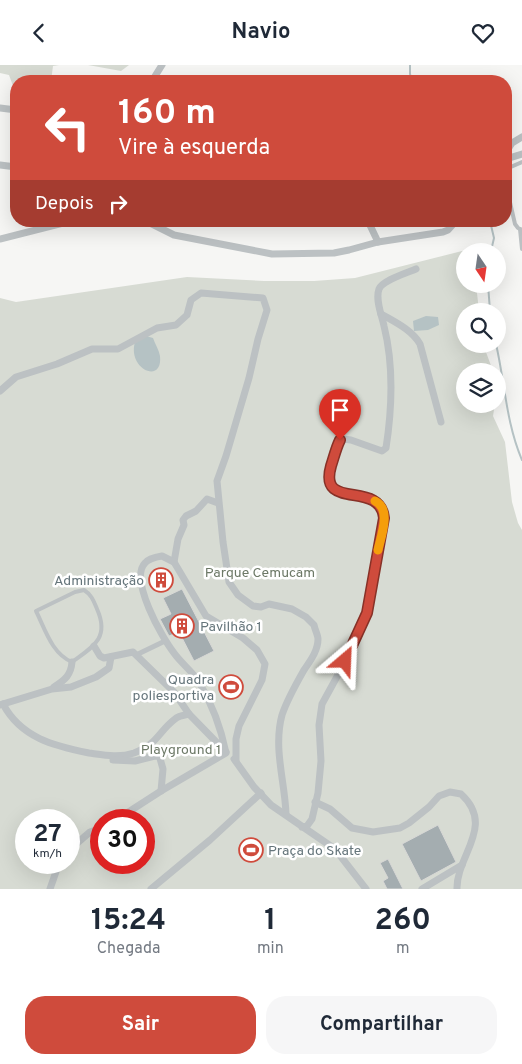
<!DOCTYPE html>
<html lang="pt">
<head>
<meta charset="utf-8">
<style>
  :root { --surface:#fff; --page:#f6f6f7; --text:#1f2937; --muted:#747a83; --accent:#cf4b3c }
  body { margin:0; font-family:Overpass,sans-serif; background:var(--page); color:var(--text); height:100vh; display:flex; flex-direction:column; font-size:19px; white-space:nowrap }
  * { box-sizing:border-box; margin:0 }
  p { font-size:16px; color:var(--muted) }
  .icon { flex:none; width:28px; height:28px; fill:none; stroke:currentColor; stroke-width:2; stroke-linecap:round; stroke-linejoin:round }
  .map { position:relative; height:824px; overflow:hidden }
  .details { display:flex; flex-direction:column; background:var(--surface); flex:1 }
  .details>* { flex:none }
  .hud { position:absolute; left:10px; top:10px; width:502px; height:152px; border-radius:20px; box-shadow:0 5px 20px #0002; background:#cf4b3c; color:#fff; overflow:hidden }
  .needle { width:32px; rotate:167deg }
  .fabs { position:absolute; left:456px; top:178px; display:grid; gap:10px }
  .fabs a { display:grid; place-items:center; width:50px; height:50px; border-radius:50%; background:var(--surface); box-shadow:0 5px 20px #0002; font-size:25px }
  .speed { position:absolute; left:15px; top:744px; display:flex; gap:10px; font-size:25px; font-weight:700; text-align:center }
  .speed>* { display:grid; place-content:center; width:65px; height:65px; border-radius:50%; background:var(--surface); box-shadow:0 5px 20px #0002; line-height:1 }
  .speed small { font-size:12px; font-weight:400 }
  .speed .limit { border:8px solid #d22; background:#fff; color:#111 }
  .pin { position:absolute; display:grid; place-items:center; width:42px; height:42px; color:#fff; margin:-51px -21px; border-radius:50% 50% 50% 0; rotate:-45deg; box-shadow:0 0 5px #0007 }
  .pin .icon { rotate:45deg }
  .me { position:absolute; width:55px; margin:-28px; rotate:26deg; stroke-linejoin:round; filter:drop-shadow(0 0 4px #0008) }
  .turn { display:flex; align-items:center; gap:18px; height:105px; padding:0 25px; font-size:22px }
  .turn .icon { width:65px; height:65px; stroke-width:2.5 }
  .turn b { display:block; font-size:35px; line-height:42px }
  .then { display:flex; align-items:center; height:48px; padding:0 25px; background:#0003; gap:10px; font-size:19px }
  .eta { display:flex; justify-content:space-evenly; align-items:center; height:85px; text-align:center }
  .eta b { font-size:30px; font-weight:700; line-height:35px }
  .action { display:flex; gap:10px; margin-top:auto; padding:10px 25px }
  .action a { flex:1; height:58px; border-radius:20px; background:var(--accent); color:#fff; font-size:20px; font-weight:700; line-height:58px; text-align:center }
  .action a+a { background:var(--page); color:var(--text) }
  header { display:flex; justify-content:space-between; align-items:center; height:65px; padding:0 25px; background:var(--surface); font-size:22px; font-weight:700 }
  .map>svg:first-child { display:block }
  .green { fill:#d7dbd3; fill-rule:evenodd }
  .water { fill:#b5c2c4 }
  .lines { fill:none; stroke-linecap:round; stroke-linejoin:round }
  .stream { stroke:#b5c2c4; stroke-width:2 }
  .building { fill:#a4adb0; stroke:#d8d8d6 }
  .service { stroke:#bcc1c3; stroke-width:4 }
  .pedestrian { stroke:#bcc1c3; stroke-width:5 }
  .minor { stroke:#bcc1c3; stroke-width:7 }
  .route-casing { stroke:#873127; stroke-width:12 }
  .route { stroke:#cf4b3c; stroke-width:9 }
  .slow { stroke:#f59e0b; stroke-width:9 }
  .labels { text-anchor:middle; stroke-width:5; stroke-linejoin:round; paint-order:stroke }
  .park-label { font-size:14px; fill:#6d7967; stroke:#fff }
  .poi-label { font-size:14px; fill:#65757b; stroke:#fff; text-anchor:end }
</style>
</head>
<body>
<header><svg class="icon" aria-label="back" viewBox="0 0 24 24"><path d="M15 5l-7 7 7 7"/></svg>Navio<svg class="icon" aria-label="heart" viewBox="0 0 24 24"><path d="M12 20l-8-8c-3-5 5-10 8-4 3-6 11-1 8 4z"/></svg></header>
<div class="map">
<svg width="522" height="824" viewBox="0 0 522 824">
  <rect width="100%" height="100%" fill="#f6f6f4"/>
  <g class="green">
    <path d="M0,0H59L53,1L51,16H16V29L9,10L0,8Z"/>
    <path d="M88,0H129L121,6Z"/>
    <path d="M474,183V186H465V219H476L479,246H465V279H483L493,306H465V339H495L493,351L505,377L512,437L518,458L522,465V824H0V233L16,237L187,212L264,216H314L355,213ZM26,755H69V798H26ZM101,755H144V798H101Z"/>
  </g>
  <g class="water">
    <path d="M426,251L438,252L439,260L428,265L414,266L413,256Z"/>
    <path d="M146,271L153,273C155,279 159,285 160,291C163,320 127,304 135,277Z"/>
  </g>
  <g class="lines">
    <g class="stream">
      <path d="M410,0V9L412,16"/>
      <path d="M490,156L494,173L491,186"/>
      <path d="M488,219L490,246"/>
      <path d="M496,279C505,318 506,358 522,395"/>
    </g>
  </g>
  <g class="building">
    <path d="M166,505L172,518L155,525L150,512Z"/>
    <path d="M182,524L214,586L194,596L179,567L169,571L160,554L171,549L163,533Z"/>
    <path d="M438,760L456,797L421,816L402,779Z"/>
    <path d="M388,794L403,824H387L383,816L388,813L380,798Z"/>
  </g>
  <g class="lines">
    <g class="service">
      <path d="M506,104L522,97"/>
      <path d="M506,120L515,159L518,163L522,165"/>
      <path d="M520,164L522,184"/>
      <path d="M84,525C92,530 94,537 97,544C110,573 93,582 72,597C52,589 45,564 36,546L75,527Z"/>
    </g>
    <path class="pedestrian" d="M136,590L165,576"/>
    <g class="minor">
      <path d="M152,16L162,0"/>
      <path d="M0,43L16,45"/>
      <path d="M506,87L512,78L522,72"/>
      <path d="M506,94L522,89"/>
      <path d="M0,100L16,102"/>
      <path d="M146,156L174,170L272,189L334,188L349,185L378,177L443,167L448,165L456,156"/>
      <path d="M368,156L378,177"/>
      <path d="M0,174L71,156"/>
      <path d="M381,249C395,257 412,265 420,279L441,357"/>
      <path d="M0,326L16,312L57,299L92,284H118L157,263L176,260L187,250L191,235L201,228L263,233L267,245L258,274L249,313L226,391L217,416L223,477L229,517L238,530L253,541L261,542L269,539L292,544L306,552L314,560C315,565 318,570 318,574C318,586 310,596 304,605C296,619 287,635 282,650C273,683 285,717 286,749"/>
      <path d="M174,497L178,474L184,460L183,455L186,451L196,446L207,434L218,438"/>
      <path d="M94,581L100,591L104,593L133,587L174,627L189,649L226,687"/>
      <path d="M54,622C65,615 71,610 72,597"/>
      <path d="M3,639C21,673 54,681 89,688C104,690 119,693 134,688C158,679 158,667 175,654C178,651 184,650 189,649"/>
      <path d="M0,640L52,624L71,622L96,612L109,603L111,592"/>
      <path d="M234,694L254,722L271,740L335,784L366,824"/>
      <path d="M113,695L135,696L159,690L163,704L161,726"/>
      <path d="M315,737L330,744L352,763L373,767L400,763L409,758L429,742L439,731L450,727L461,729C496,761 456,791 457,824"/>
      <path d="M116,755L161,726L226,688C221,663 212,639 199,617C192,606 181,598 174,588C162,573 129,514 145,498C148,494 156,492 162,491L174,497L206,551L243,573L257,585L265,599L262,615L239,661L236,674V695"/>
      <path d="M302,762L307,761L312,754L318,728L321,696L319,660L322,639L345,597L367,548L384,453C384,448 384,443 380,439C369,429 330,431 329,415C328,403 335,389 339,377L342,374L351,375L382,386L386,383C392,344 394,301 384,261C382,251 375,235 379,224C383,215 407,208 416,204"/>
      <path d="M69,785L90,767L101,763"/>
      <path d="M50,824L59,798"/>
      <path d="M151,824L210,775L261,728"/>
      <path d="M422,824L462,800"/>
    </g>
  </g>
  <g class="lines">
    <g class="route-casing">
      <path id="route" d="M340,375C336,383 334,392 331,401C318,447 380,414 384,453L367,548L345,596"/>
    </g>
    <use href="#route" class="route"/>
    <path class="slow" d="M375,436C392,444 381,471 378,485"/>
  </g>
  <defs>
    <g id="building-ring" transform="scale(1.25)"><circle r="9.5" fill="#fff" stroke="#cf4b3c" stroke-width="1.5"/><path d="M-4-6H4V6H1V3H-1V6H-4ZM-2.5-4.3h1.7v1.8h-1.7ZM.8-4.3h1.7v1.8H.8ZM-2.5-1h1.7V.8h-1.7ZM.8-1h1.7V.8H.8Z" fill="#cf4b3c"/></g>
    <g id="stadium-ring" transform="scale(1.25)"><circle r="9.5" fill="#fff" stroke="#cf4b3c" stroke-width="1.5"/><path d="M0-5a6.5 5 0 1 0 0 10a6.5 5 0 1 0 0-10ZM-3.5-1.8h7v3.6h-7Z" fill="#cf4b3c"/></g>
  </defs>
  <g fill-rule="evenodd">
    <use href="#building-ring" x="161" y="515"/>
    <use href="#building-ring" x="182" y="561"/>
    <use href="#stadium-ring" x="231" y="622"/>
    <use href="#stadium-ring" x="251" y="785"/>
  </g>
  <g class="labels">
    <g class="park-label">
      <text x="260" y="512">Parque Cemucam</text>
      <text x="181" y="689">Playground 1</text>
    </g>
    <g class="poi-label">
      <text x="144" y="520">Administração</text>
      <text x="200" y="566" text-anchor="start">Pavilhão 1</text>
      <text x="214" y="619">Quadra<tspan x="214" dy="16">poliesportiva</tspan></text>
      <text x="268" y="790" text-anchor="start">Praça do Skate</text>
    </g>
  </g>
</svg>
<div class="fabs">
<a><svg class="needle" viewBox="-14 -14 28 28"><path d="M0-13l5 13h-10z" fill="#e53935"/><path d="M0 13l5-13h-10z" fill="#747a83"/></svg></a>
<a><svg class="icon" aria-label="search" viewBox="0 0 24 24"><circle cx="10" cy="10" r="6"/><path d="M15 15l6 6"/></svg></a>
<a><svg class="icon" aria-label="layers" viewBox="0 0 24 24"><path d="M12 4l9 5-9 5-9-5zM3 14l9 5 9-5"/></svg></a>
</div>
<div class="speed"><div>27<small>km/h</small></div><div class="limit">30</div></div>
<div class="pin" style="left:340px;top:375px;background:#d93025"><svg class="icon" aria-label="arrive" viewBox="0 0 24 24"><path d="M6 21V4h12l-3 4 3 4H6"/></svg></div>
<svg class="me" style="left:345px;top:596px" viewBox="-20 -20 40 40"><path d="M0-17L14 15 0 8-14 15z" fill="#cf4b3c" stroke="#fff" stroke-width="4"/></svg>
<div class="hud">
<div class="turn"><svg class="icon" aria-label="left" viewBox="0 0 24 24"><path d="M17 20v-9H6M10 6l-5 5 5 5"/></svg><div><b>160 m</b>Vire à esquerda</div></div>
<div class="then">Depois<svg class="icon" aria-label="right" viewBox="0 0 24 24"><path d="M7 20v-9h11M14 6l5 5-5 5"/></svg></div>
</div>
</div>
<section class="details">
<div class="eta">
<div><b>15:24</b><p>Chegada</p></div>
<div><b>1</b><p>min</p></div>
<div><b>260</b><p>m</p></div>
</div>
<div class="action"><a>Sair</a><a>Compartilhar</a></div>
</section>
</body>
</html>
